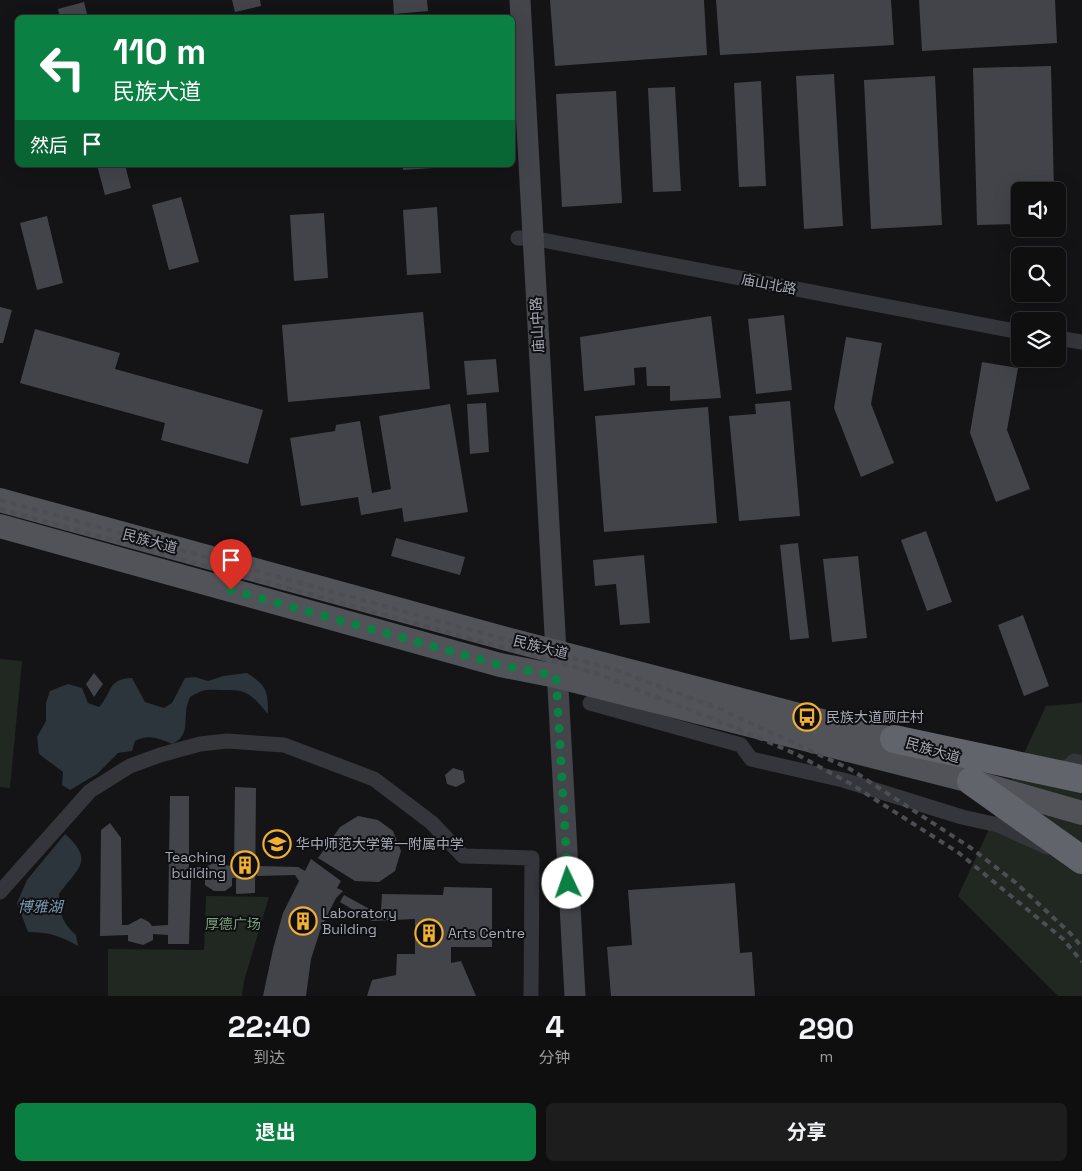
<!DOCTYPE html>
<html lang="zh">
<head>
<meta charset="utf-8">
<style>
  :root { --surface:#0f0f10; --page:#1d1d1e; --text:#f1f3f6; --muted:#9b9c9f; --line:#2f2f30; --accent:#0b8043 }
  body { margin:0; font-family:"Space Grotesk","Noto Sans SC",sans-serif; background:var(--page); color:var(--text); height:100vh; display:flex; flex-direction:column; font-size:19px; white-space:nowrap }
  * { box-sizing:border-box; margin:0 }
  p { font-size:16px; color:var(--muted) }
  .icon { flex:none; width:28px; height:28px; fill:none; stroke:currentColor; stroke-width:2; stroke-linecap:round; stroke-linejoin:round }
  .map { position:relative; height:996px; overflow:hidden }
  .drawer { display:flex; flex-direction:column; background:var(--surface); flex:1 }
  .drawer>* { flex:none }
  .hud { position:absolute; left:15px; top:15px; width:500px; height:152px; border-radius:8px; box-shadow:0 5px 20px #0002,0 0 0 1px var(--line); background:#0b8043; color:#fff; overflow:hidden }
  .controls { position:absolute; left:1011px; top:182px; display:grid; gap:10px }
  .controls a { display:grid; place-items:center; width:55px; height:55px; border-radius:8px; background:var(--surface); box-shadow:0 5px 20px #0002,0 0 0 1px var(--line); font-size:25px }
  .pin { position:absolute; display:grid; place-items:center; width:42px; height:42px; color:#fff; margin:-51px -21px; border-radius:50% 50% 50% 0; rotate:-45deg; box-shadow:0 0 5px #0007 }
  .pin .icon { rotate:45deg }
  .me { position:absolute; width:55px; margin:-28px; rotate:357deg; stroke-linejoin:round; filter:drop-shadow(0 0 4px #0008) }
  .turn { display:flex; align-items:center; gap:18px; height:105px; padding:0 15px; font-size:22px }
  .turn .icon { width:65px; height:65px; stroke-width:2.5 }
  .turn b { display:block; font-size:35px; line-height:42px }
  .then { display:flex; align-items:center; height:48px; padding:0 15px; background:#0003; gap:10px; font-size:19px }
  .eta { display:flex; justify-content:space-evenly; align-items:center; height:85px; text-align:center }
  .eta b { font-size:30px; font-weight:700; line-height:35px }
  .cta { display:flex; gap:10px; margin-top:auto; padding:10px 15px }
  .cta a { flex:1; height:58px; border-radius:8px; background:var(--accent); color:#fff; font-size:20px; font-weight:700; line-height:58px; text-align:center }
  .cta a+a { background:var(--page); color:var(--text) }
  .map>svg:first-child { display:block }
  .green { fill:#202821 }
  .water { fill:#2c353b }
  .building { fill:#434449 }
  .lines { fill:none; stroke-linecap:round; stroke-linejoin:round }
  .street { stroke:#35363b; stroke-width:15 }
  .secondary { stroke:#43454a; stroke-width:21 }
  .primary { stroke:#515359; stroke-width:24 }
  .highway { stroke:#61646b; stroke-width:28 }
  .rail { stroke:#4c4e53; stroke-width:4; stroke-dasharray:6 5; stroke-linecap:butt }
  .route { stroke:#0b8043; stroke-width:9; stroke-dasharray:0 16.2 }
  .labels { text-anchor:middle; stroke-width:4; stroke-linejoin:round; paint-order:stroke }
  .street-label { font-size:14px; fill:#a5aab6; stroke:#0f0f11 }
  .poi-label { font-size:14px; fill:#a5aab6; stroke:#0f0f11; text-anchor:start }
  .park-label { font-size:14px; fill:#7ca17f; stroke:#0f0f11 }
  .water-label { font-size:15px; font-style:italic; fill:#7c98b1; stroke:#0f0f11 }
</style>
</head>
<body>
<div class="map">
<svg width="1082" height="996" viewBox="0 0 1082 996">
  <rect width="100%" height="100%" fill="#141416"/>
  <g class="green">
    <path d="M0,659L22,661L10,788L0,787Z"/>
    <path d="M1082,703V996H1058L958,896L1046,706Z"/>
    <path d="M206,896L269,897L244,981L242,996H108V949L204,950Z"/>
  </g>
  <g class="water">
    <path d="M247,673C267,686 268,691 268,714C251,695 249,689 223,690C205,690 206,688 190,697C188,702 186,708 186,713C185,727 187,737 172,744C158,738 149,734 135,741L132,751L118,753L97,774L70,790L62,785L63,772L39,754L37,737L46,721V703L50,691L68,684L82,688L88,703L99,707C113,692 107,679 132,678L145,702L164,708L172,703L185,678L195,677L208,681L223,676Z"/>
    <path d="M65,834C95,861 78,868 59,894C59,912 62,923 76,935L78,946C61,936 48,932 28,932L17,903L27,880Z"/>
  </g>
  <g class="building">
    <path d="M232,0H260L261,6L235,12Z"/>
    <path d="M393,0H427L428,11L394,14Z"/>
    <path d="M550,0H704L707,55L555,66Z"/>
    <path d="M716,0H891L894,45L720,55Z"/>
    <path d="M919,0H1055L1057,43L922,51Z"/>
    <path d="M84,2L88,18H60L58,9Z"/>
    <path d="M1051,66L1054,191H1020V224L977,225L973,68Z"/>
    <path d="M834,74L843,226L804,229L796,76Z"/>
    <path d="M935,76L942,225L871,229L864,80Z"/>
    <path d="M761,81L766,186L739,187L734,83Z"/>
    <path d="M675,87L681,191L653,192L648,88Z"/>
    <path d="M616,91L622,203L562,207L556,94Z"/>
    <path d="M97,165H125L131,188L105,195Z"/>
    <path d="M403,165H433V168L403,170Z"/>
    <path d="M181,197L199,262L169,270L152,205Z"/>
    <path d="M437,207L441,273L407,275L403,210Z"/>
    <path d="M324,213L328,278L294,281L290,215Z"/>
    <path d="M47,216L63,283L37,290L20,223Z"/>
    <path d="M0,307L12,310L3,343H0Z"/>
    <path d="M423,312L430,389L288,402L282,325Z"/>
    <path d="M784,315L792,390L756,394L748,319Z"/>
    <path d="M711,316L721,398L670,401V386H647L646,367L634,368L635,385L584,391L580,337Z"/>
    <path d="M35,329L120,353L115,369L263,410L248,464L161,440L165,423L20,383Z"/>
    <path d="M846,337L882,343L871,404L894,463L861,477L834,408Z"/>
    <path d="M496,359L499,392L467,395L464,361Z"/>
    <path d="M982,362L1018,368L1007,430L1030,489L996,502L970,433Z"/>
    <path d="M790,401L800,516L739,521L729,416L756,414L755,404Z"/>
    <path d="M486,403L489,452L470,454L467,404Z"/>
    <path d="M450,404L468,512L404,522L402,508L361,515L358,497L301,506L290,438L335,431L336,425L360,421L372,493L391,489L379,416Z"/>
    <path d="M708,407L717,523L604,532L595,416Z"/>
    <path d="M926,531L952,602L927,611L901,540Z"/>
    <path d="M396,538L465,557L460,575L391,556Z"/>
    <path d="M798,543L809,638L790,640L780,545Z"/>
    <path d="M644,555L650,623L620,625L616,584L595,586L593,560Z"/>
    <path d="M858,556L867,638L832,642L823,559Z"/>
    <path d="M1023,615L1049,686L1024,696L998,625Z"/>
    <path d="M94,673L103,684L94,697L86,684Z"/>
    <path d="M453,768L463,771L465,782L456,787L447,784L445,775Z"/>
    <path d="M235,787L256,788L255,893L236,894V878H232V886L225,891H214L205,885V877L191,876L189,944H168V935L153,934V940L143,945L128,941V935L100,936L101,830L110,823L121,838L122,925H128L141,918L149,922L152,926L168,925L170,796H189V867H205L216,862L234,867Z"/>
    <path d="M358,816L378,820L393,831L401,851L395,871L379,882L355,881L318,858L340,827Z"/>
    <path d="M311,859L341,881L337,888L343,891L336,898L321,928L311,959L306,996H263L273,949L283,913L299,881L295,875L257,876V866L298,867L305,871Z"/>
    <path d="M735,883L740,953L752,952L755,996H611L607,947L632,945L628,890Z"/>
    <path d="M444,887L492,888V947H451V963L461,961L476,996H367L372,980L396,975L397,954H415V919L372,921L340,902L344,895L375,912L381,910L382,894L443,895Z"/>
  </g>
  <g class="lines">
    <g class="street">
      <path d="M518,238H532L1020,332"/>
      <path d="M1058,338L1082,342"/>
      <path d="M590,703L741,745L751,759L843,780L962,817L998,825L1047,847"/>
      <path d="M1060,774L1074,761L1082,763"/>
      <path d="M0,892L90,791L130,766L160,755L200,744L227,741L284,745L374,779L432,823L463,856L532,858L531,996"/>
    </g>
    <path class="secondary" d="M520,0L575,996"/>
    <g class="primary">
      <path d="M0,500L503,638L911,744"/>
      <path d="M0,526L500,665L556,676L971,781L1082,813"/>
    </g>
    <g class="highway">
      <path d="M894,739L1082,779"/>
      <path d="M971,781L1082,860"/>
    </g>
    <g class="rail">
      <path d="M0,500L616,670L720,709L850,769L971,848L1016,883L1070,933L1082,947"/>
      <path d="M0,509L592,672L738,729L796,754L851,784L959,853L1063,939L1082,962"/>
    </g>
  </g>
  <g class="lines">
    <path class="route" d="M231,590L500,665L556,676L568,883"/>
  </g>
  <defs>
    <g id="bus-ring" transform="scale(1.4375)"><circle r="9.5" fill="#0f0f11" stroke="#f1b030" stroke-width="1.5"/><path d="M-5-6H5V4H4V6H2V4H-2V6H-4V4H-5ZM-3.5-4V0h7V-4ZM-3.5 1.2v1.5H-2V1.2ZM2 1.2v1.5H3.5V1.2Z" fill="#f1b030"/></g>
    <g id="school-ring" transform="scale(1.4375)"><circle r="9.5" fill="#0f0f11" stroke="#f1b030" stroke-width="1.5"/><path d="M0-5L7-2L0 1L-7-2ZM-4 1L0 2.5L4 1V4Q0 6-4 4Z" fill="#f1b030"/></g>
    <g id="building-ring" transform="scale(1.4375)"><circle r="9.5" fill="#0f0f11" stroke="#f1b030" stroke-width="1.5"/><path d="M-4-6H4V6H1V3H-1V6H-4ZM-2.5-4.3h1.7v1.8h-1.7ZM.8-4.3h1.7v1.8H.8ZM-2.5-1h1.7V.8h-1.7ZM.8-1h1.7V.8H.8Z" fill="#f1b030"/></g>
  </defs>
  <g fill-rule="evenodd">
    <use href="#bus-ring" x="807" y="717"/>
    <use href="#school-ring" x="277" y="844"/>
    <use href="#building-ring" x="245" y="865"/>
    <use href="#building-ring" x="303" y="921"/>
    <use href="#building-ring" x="429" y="933"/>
  </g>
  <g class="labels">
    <g class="street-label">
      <text transform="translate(769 284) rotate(11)" y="5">庙山北路</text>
      <text transform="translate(537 325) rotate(-93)" y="5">庙山中路</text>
      <text transform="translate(150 541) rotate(15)" y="5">民族大道</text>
      <text transform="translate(541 647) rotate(14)" y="5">民族大道</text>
      <text transform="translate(933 750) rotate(16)" y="5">民族大道</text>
    </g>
    <g class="poi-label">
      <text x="826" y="722">民族大道顾庄村</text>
      <text x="296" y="849">华中师范大学第一附属中学</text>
      <text x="226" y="862" text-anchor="end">Teaching<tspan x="226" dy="16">building</tspan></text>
      <text x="322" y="918">Laboratory<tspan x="322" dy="16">Building</tspan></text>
      <text x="448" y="938">Arts Centre</text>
    </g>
    <g class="park-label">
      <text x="233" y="929">厚德广场</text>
    </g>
    <g class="water-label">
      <text x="40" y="912">博雅湖</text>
    </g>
  </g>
</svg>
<div class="controls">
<a><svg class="icon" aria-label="sound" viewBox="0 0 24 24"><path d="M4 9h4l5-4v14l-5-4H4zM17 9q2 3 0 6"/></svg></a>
<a><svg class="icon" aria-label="search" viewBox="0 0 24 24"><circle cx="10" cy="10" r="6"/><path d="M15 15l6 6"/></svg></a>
<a><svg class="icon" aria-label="layers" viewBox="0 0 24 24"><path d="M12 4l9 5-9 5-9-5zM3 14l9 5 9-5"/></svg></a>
</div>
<div class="pin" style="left:231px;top:590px;background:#d93025"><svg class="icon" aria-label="arrive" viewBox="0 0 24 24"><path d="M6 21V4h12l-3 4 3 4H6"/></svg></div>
<svg class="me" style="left:568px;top:883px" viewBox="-20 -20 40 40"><circle r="19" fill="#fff"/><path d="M0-13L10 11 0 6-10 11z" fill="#0b8043"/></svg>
<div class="hud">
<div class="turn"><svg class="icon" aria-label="left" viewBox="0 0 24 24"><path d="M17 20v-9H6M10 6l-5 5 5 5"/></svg><div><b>110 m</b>民族大道</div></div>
<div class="then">然后<svg class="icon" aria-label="arrive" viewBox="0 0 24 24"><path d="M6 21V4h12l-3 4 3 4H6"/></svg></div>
</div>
</div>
<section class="drawer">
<div class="eta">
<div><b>22:40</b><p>到达</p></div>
<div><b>4</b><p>分钟</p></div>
<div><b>290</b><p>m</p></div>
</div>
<div class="cta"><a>退出</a><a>分享</a></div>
</section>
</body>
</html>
